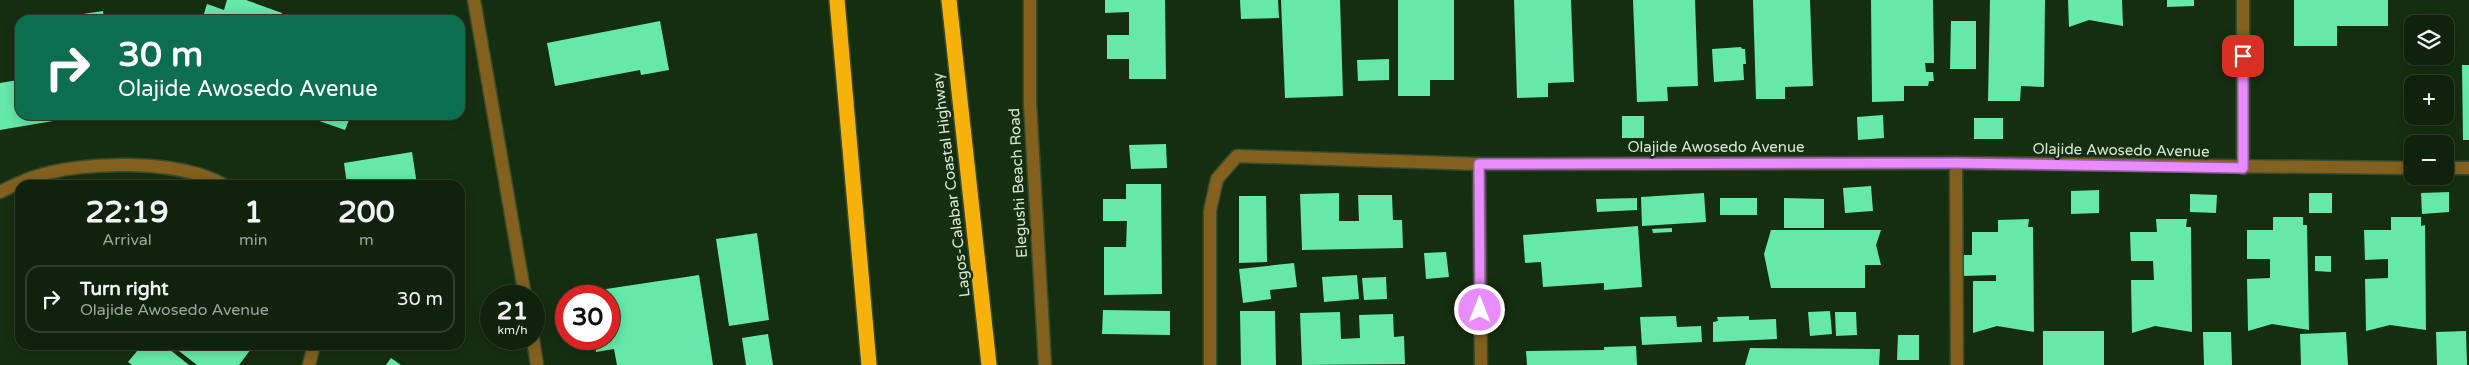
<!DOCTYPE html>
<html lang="en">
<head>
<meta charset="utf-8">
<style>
  :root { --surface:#10220c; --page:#192a15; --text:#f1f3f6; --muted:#9ca49d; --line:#303f2d }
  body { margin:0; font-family:"Varela Round",sans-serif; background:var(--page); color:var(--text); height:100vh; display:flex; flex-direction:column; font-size:19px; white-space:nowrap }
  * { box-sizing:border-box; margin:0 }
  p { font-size:16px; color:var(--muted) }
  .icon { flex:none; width:28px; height:28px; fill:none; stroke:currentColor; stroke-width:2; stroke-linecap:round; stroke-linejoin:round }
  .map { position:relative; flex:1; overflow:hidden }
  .panel { position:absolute; left:15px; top:180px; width:450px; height:170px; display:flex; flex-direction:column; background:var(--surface); border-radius:15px; box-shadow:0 2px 12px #0003,0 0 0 1px var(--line) }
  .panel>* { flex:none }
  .top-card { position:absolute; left:15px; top:15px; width:450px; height:105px; border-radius:15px; box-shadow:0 2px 12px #0003,0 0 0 1px var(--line); background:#0b6e4f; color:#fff; overflow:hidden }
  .tools { position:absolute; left:2404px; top:15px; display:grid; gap:10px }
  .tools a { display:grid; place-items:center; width:50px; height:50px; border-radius:10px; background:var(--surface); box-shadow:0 2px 12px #0003,0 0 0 1px var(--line); font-size:25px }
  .speed { position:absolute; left:480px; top:285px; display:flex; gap:10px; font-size:25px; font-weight:700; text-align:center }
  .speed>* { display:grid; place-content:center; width:65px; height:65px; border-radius:50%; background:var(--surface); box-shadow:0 2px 12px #0003,0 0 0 1px var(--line); line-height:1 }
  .speed small { font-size:12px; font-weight:400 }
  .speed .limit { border:8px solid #d22; background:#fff; color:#111 }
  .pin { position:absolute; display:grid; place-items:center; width:42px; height:42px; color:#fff; margin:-21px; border-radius:10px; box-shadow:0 2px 8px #0006 }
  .me { position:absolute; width:55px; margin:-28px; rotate:0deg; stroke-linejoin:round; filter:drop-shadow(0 0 4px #0008) }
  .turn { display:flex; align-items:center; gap:18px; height:105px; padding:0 20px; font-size:22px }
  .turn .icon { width:65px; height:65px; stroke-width:2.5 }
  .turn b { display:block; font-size:35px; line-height:42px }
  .eta { display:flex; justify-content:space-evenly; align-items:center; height:85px; text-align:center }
  .eta b { font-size:30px; font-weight:700; line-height:35px }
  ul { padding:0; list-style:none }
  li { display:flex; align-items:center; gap:15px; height:68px; margin:0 10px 8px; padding:0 10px; border:2px solid var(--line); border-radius:15px }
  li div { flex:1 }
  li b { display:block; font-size:19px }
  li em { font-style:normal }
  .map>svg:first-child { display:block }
  .building { fill:#65e8a9 }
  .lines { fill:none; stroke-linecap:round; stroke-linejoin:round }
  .minor-casing { stroke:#354c30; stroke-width:15 }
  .highway-casing { stroke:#354c30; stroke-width:18 }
  .minor { stroke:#83601d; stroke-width:12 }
  .highway { stroke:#f7b10b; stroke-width:15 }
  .route-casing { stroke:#975ca5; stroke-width:12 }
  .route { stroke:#e98dfe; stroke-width:9 }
  .labels { text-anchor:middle; stroke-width:5; stroke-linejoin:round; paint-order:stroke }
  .street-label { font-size:15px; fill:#d9e8d5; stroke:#162e10 }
</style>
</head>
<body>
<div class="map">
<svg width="2469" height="365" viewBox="0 0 2469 365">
  <rect width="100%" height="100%" fill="#162e10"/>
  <g class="building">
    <path d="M227,0H246L282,13L280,20H202L207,4L224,10Z"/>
    <path d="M1105,0H1165L1166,79H1129V59H1107V35H1129V12L1105,13Z"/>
    <path d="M1240,0H1278L1279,18L1241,19Z"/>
    <path d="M1281,0H1340L1343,96L1285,98Z"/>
    <path d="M1398,0H1454V80H1430V96H1398Z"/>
    <path d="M1514,0H1571L1574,82L1548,83V97L1517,98Z"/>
    <path d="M1633,0H1695L1698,86L1667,87L1668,101L1637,102Z"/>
    <path d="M1753,0H1810L1813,86L1785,87V99H1756Z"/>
    <path d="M1871,0H1933L1934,63H1925L1926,72H1933L1934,81H1929L1928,86H1904V101L1872,102Z"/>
    <path d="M1990,0H2045L2044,87L2021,86L2020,101H1988Z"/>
    <path d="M2068,0H2122L2123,26L2089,20L2069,27Z"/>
    <path d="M2167,0H2194V6L2167,7Z"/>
    <path d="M2294,0H2388V26H2337V46H2294Z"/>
    <path d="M103,11L104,20H77L76,15Z"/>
    <path d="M660,21L669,70L641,75L640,70L555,86L547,43Z"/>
    <path d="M1951,21H1976V69H1950Z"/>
    <path d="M1741,47L1742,49H1745L1746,64H1743L1744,80L1714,82L1712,49Z"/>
    <path d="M1389,59V80L1358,81L1357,60Z"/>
    <path d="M2462,65H2469V140H2463Z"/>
    <path d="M17,70H20V115L83,116L0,130V83L18,80Z"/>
    <path d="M302,115H351L345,130Z"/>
    <path d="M1883,115L1884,138L1858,140L1857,117Z"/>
    <rect x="1622" y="116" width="22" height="22"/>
    <rect x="1974" y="118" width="29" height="21"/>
    <path d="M1166,144L1167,168L1131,169L1129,145Z"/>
    <path d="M412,152L417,185H347L344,163Z"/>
    <path d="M1126,184H1161L1162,294L1104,295V247H1126L1127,221H1103V199H1126Z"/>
    <path d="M1871,186L1873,211L1845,213L1843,188Z"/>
    <path d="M2099,190V213L2071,214V191Z"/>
    <path d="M2449,192V212L2422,214L2421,193Z"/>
    <path d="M1339,193V221H1359L1358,195H1392L1393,220H1402L1403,248L1302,250L1300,194Z"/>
    <path d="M1704,193L1706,222L1642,226L1641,197Z"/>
    <rect x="2309" y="193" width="23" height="20"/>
    <path d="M2190,194L2217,195L2216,213L2190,212Z"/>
    <path d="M1239,196H1266L1267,262L1239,263Z"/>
    <path d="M1637,198V210L1597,212L1596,199Z"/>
    <rect x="1720" y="198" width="37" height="17"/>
    <path d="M1784,198L1824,199V228H1784Z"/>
    <path d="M2273,217H2303V225H2307L2309,330L2272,324L2248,331L2247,279L2270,278V259H2247V230H2273Z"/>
    <path d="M2391,217H2421V226L2425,225L2426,330L2390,325L2366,331L2365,279L2388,278V259L2365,260L2364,230H2391Z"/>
    <path d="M2029,219L2028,227H2033L2034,332L1997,326L1973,333V281H1996V275L1964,276L1963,255H1972V232H1998V220Z"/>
    <path d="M2156,219H2187L2186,227H2191L2192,332L2155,326L2132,333L2131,280H2154L2153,261H2131L2130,232H2157Z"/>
    <path d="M1638,226L1642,287L1604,290V283L1543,287L1541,262L1525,263L1523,235Z"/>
    <path d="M1672,228V232L1653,233L1652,229Z"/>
    <path d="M1771,230H1881L1876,245L1881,265H1865V288H1771L1764,254Z"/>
    <path d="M757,233L769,320L729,326L716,239Z"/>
    <path d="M1446,252L1449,277L1426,279L1424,253Z"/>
    <path d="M2315,256H2331V272L2315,271Z"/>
    <path d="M1294,263L1297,287L1270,290L1271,299L1243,303L1239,269Z"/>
    <path d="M699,275L713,365H617L614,349L596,352L594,339H609V296H607L606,289Z"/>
    <path d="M1357,275L1359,299L1324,302L1322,277Z"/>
    <path d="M1386,277L1387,299L1364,300L1362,278Z"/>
    <path d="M1103,310L1170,311V335L1102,334Z"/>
    <path d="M1240,311H1275L1276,365H1241Z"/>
    <path d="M1830,311L1832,334L1810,336L1808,312Z"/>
    <path d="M1340,312L1341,339L1360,338L1359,315L1393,314L1394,337L1404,336L1405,364L1302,365L1300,313Z"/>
    <path d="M1835,312H1856L1857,335L1836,336Z"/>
    <path d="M1676,316L1677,327L1701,326L1702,342L1642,345L1640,317Z"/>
    <path d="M1749,316V320L1776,319L1777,339L1713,342V322L1718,321L1717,317Z"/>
    <rect x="2043" y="331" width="61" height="34"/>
    <path d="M2466,331L2467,365H2437L2436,332Z"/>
    <path d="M2203,332H2231L2232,365H2204Z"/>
    <path d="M2346,332L2348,365H2301L2300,334Z"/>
    <path d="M768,334L773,365H746L742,338Z"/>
    <path d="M1898,335H1919V360H1897Z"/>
    <path d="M142,345H164L189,365H132L128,362Z"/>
    <path d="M183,345H254L239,365H197L179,351Z"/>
    <path d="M1636,346L1637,365H1527L1526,351L1604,350V347Z"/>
    <path d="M1750,348L1880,349L1879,365H1745Z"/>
    <path d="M391,358L401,365H386Z"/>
  </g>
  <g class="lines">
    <g class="minor-casing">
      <g id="minor">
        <path d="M474,0L525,296"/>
        <path d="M1030,0V103L1045,365"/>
        <path d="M2243,0V168"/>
        <path d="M1956,163L1957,365"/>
        <path d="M1479,164L1481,365"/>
        <path d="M2445,168H2469"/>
        <path d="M0,192C10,187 21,182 31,178C80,160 179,159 224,185"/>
        <path d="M533,339L537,365"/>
        <path d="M309,365L314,345"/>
        <path d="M1210,365V211L1217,179L1237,156L1479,164L1956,163L2412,168"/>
      </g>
    </g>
    <g class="highway-casing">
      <g id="highway">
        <path d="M837,0L869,365"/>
        <path d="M949,0L989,365"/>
      </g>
    </g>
    <use href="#minor" class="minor"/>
    <use href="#highway" class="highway"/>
  </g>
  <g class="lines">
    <g class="route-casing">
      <path id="route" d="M1480,310L1479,164L1956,163L2243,168V56"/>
    </g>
    <use href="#route" class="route"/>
  </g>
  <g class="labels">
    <g class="street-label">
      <text x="1716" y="152">Olajide Awosedo Avenue</text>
      <text transform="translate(2121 150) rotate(1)" y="5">Olajide Awosedo Avenue</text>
      <text transform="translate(1018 183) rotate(-93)" y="5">Elegushi Beach Road</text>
      <text transform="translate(951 185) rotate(-97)" y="5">Lagos-Calabar Coastal Highway</text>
    </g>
  </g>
</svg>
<div class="tools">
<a><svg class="icon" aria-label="layers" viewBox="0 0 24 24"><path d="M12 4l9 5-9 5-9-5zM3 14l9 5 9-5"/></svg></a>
<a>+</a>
<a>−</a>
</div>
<div class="speed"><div>21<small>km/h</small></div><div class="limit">30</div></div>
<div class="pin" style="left:2243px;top:56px;background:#d93025"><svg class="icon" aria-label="arrive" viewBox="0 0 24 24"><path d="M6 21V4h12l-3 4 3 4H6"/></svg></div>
<svg class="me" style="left:1480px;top:310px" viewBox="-20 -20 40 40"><circle r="17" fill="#e98dfe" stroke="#fff" stroke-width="3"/><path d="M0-11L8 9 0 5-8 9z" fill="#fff"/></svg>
<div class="top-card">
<div class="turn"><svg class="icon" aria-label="right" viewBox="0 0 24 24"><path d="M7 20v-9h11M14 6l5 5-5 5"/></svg><div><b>30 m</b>Olajide Awosedo Avenue</div></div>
</div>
<section class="panel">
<div class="eta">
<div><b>22:19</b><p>Arrival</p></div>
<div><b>1</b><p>min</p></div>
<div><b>200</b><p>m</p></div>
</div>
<ul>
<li><svg class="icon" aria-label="right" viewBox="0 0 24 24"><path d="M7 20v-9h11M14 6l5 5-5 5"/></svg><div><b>Turn right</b><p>Olajide Awosedo Avenue</p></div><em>30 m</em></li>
</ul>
</section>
</div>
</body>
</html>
